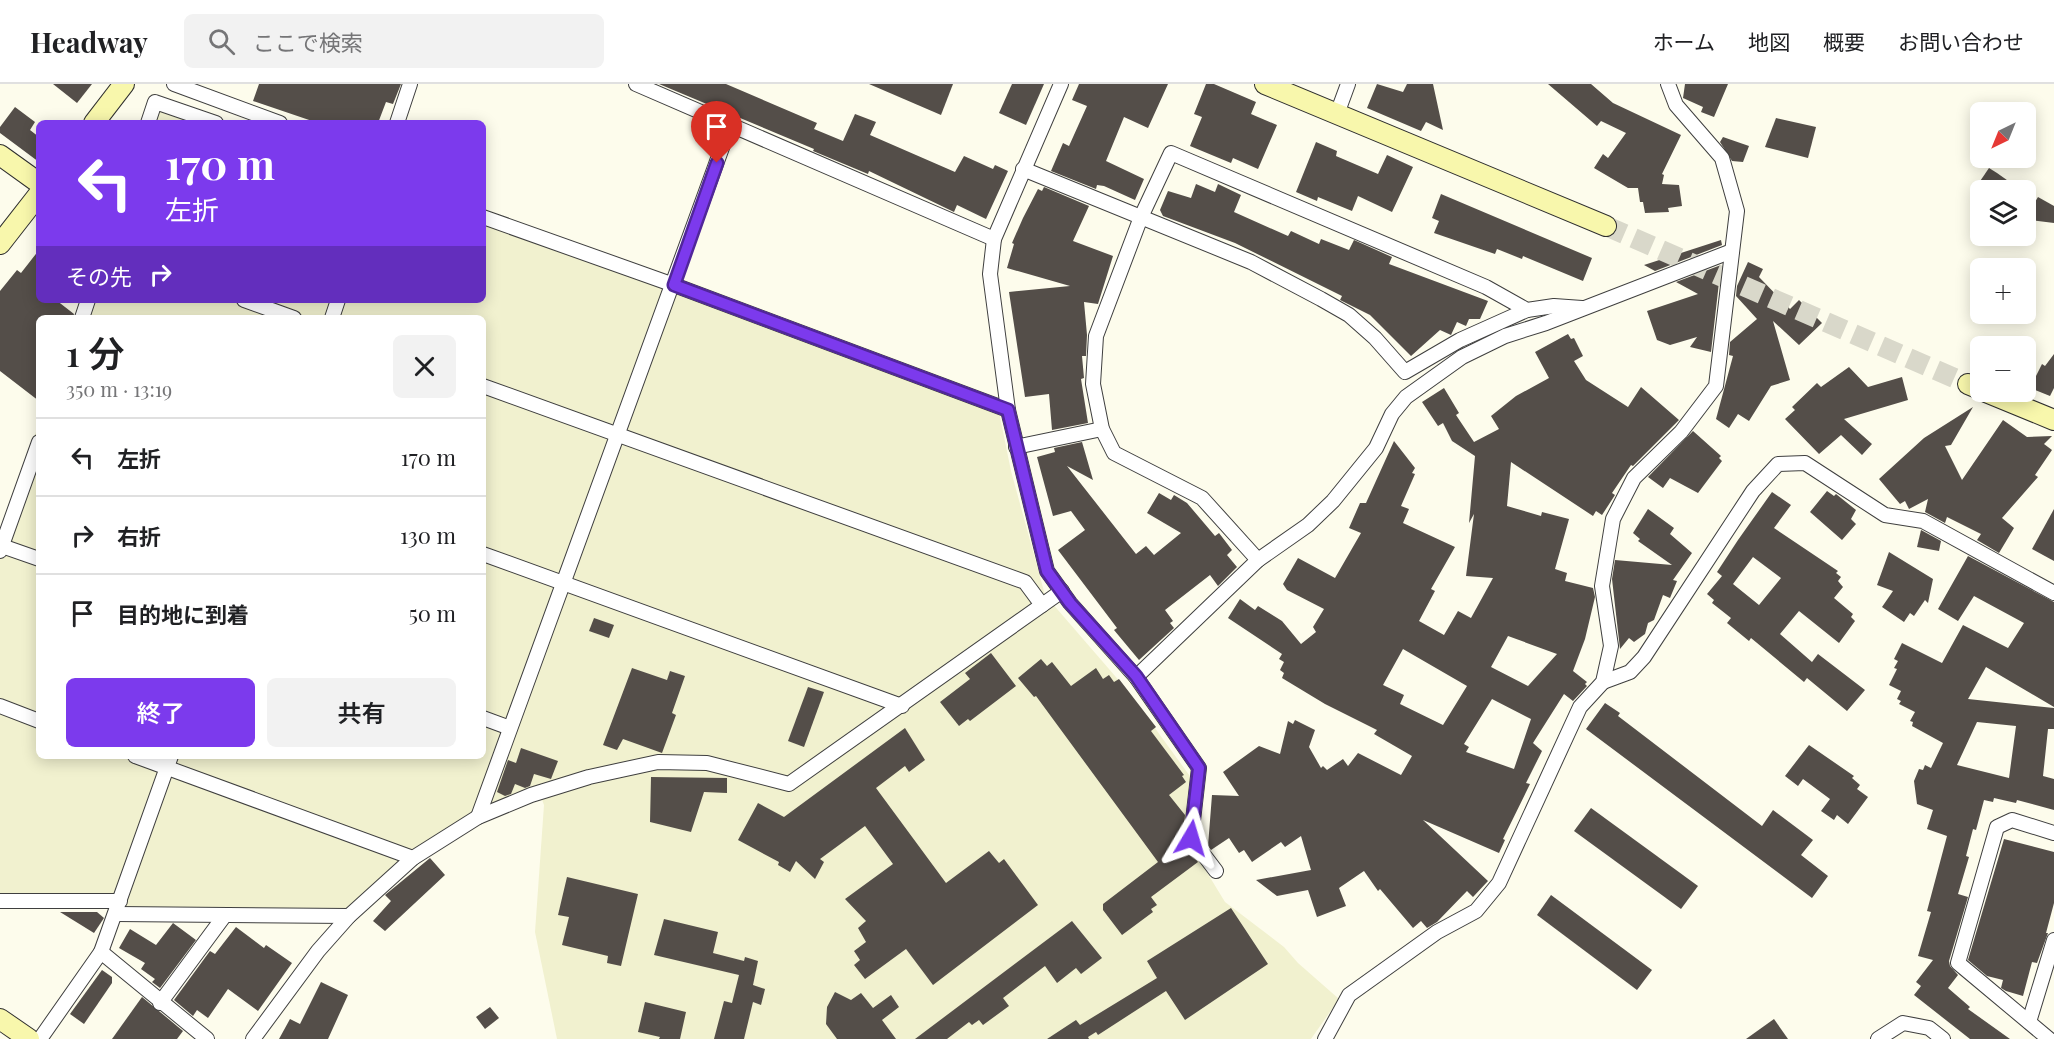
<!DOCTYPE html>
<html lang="ja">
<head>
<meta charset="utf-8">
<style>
  :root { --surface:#fff; --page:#f2f2f2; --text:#202124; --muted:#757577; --line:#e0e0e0; --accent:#7c3aed }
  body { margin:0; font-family:"Playfair Display","Noto Sans JP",serif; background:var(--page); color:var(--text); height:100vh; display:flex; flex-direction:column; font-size:22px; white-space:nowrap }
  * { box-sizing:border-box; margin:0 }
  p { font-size:20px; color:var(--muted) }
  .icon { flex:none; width:33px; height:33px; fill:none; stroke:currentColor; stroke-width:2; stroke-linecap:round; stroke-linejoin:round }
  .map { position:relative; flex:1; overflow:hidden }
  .sheet { position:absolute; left:36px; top:231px; width:450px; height:444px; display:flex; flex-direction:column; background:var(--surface); border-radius:9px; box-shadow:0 3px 15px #0003 }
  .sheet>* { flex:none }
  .banner { position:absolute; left:36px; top:36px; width:450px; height:183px; border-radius:9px; box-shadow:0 3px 15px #0003; background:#7c3aed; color:#fff; overflow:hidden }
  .needle { width:39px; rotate:223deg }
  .fabs { position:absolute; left:1970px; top:18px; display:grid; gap:12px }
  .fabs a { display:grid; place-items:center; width:66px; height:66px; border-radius:9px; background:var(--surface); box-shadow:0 3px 15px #0003; font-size:30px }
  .pin { position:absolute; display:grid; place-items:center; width:51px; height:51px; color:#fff; margin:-62px -26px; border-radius:50% 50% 50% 0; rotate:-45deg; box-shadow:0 0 6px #0007 }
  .pin .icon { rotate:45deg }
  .me { position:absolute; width:66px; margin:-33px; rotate:7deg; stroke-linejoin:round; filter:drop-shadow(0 0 4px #0008) }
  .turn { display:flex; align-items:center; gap:21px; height:126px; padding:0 30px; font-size:27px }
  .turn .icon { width:78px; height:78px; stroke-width:2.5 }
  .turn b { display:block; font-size:42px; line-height:51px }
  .then { display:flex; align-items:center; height:57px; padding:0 30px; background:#0003; gap:12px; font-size:22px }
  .round { display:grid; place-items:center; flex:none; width:63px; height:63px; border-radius:9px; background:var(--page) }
  .overview { display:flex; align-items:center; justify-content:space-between; height:102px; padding:0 30px }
  h1 { font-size:36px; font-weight:600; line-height:45px }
  .button { display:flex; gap:12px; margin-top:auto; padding:12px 30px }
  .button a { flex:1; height:69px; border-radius:9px; background:var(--accent); color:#fff; font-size:24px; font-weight:600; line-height:69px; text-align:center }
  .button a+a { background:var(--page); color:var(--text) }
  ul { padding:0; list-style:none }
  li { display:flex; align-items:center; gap:18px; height:78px; padding:0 30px; border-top:2px solid var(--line) }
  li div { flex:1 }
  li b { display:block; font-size:22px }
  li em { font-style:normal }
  header { display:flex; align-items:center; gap:36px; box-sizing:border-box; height:84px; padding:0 30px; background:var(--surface); border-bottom:2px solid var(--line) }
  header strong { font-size:28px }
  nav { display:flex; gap:33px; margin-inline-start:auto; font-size:21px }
  .search { width:420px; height:54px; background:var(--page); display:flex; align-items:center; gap:15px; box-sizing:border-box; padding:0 21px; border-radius:9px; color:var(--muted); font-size:22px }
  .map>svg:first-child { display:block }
  .farmland { fill:#f1f1cf }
  .building { fill:#544e49; fill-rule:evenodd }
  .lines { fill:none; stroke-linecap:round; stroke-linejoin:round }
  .secondary-tunnel { stroke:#d9d8ca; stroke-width:20; stroke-dasharray:20 10; stroke-linecap:butt }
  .street-casing { stroke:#3f3f3f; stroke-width:16 }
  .secondary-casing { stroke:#2e2e2e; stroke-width:22 }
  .street { stroke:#fff; stroke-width:14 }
  .secondary { stroke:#f8f7ac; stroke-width:20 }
  .route-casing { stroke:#51269a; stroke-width:15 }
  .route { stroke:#7c3aed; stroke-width:10 }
</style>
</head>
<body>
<header>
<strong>Headway</strong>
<div class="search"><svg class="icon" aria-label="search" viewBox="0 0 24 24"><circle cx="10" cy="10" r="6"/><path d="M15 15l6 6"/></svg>ここで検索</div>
<nav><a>ホーム</a><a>地図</a><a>概要</a><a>お問い合わせ</a></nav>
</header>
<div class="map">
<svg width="2054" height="955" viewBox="0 0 2054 955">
  <rect width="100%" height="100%" fill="#fdfcec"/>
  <g class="farmland">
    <path d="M152,10L231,39H143Z"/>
    <path d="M483,131L997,318L1011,387L1045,511L1128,607L1192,695L1186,754L1225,818L1284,863L1298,879L1339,915L1311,955H557L535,848L544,721L541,713L486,734L454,751L347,829L0,819V452L39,339V672H483V234H75L81,216H483Z"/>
  </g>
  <g class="building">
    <path d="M53,0H92L77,19Z"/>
    <path d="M259,0H401L393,20L386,18L378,39H318L253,17Z"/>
    <path d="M659,0H726L817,39L814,45L843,57L855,30L876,38L870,51L955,88L964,72L993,85L995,81L1008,87L986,135L957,121L954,128L869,87L868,90L813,67L814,65Z"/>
    <path d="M869,0H953L941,31Z"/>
    <path d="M1012,0H1044L1026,41L999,29Z"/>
    <path d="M1079,0H1168L1148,44L1124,33L1106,77L1144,95L1135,116L1104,102L1097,101L1096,105L1051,87L1063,59L1069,62L1087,22L1072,16Z"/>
    <path d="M1206,0H1214L1256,18L1251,30L1277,41L1258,85L1233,74L1231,79L1190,62L1202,33L1194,30Z"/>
    <path d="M1377,0L1403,8L1407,0H1433L1443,46L1426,38L1421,47L1367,24Z"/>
    <path d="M1548,0H1591L1613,19L1681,51L1662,90L1664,91L1662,100L1679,101L1682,122L1668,124L1669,128L1645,129L1643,118H1640L1638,104H1628L1594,84L1603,70L1608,74L1626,49L1601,37L1597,42Z"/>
    <path d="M1685,0H1728L1714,33L1701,28L1703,23L1683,14Z"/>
    <path d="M15,23L35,38L30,46L39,53V78L0,49V43Z"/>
    <path d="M1776,34L1816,43L1808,74L1765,63Z"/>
    <path d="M1723,53L1749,62L1743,78L1732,77L1720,58Z"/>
    <path d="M1316,58L1337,67L1336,72L1378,90L1387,71L1413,83L1392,128L1358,112L1352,127L1318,113L1317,117L1296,108Z"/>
    <path d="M1989,84L1997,89L2021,106H1974Z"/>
    <path d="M1196,100L1215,108L1218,100L1241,111L1234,128L1288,152L1291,147L1319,160L1321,155L1349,166L1354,156L1392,173L1389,180L1488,217L1480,235H1469L1466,242L1457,238L1451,251L1440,246L1411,272L1370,231L1340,216L1342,212L1235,159L1163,132L1160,126L1168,107L1191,114Z"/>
    <path d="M1044,103L1089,122L1073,157L1113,172L1098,220L1084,218L1087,251L1086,272H1082L1084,294L1081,295L1088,339L1052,346L1049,310L1025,313L1009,208L1070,202L1007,184L1014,160L1012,159L1023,134L1038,105L1042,107Z"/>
    <path d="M1441,110L1592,174L1583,197L1523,172L1522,175L1497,165L1495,170L1434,149L1439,137L1432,134Z"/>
    <path d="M2038,113L2054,122V139L2031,136L2032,123Z"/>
    <path d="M1721,156L1722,161L1655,187L1644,181Z"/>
    <path d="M39,166V216H56L74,230L73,234H39V317L0,287V207L17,186L21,189Z"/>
    <path d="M1748,178L1763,185L1759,193L1790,225L1799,216L1822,239L1799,261L1773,237L1790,296L1771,302L1749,337L1738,330L1729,344L1716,335L1733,272L1729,271L1730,258L1757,235L1736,212L1737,202Z"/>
    <path d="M1721,181L1711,268L1690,263L1697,253L1670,261L1657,256L1647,227L1698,210L1676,198Z"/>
    <path d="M1568,250L1571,255L1574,254L1583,272L1574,277L1586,296L1628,323L1641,303L1679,336L1633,382L1631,381L1612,409L1615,411L1602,431L1596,427L1593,432L1511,378L1507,422L1541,432L1542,428L1569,435L1555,485L1567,489L1565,497L1593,504L1595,513L1585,555L1573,587L1587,598L1585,600L1587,602L1573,617L1564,610L1533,659L1542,667L1526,699L1530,700L1503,755L1505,756L1499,769L1423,736L1488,797L1473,813L1467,807L1437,838L1427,844L1421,837L1413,844L1380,805L1378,807L1364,787L1339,804L1346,822L1317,833L1308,806L1277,812L1256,796L1311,786L1301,752L1285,763L1281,758L1252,778L1244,766L1239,769L1229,754L1211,766L1208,762L1212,711L1239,712L1223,688L1259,662L1280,670L1288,637L1293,640L1295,636L1315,646L1309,663L1321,684L1323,682L1327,686L1343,675L1348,682L1358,669L1401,691L1412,672L1374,650L1377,646L1325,620L1282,594L1284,589L1280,586L1284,578L1279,575L1282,570L1228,534L1240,515L1255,526L1258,522L1282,537L1301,560L1316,548L1313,543L1324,525L1287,506L1283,500L1298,474L1335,494L1361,449L1349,444L1360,419H1366L1394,357L1415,384L1412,389L1415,390L1401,422L1409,425L1403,439L1455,463L1431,505L1435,507L1419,537L1444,551L1458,527L1471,534L1493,494L1466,492L1474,430L1469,439L1475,372L1452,357L1443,339L1438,342L1422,318L1444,304L1459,329L1456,331L1474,358L1499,345L1491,332L1516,312L1549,294L1535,268ZM1508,552L1557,570L1528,602L1491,583ZM1403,565L1467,602L1443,641L1400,620L1404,611L1383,601ZM1492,615L1531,635L1514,685L1466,668L1469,663L1464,660Z"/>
    <path d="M2054,270V304L2050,312L2030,304L2042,280L2045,282Z"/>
    <path d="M1849,283L1868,303L1902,293L1908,316L1844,335L1872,360L1862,371L1841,351L1819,370L1785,335L1795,326L1792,323L1817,299L1821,303Z"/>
    <path d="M1973,323L1951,361L1945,362L1962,396L2003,336L2027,353L2052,352L2044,360L2052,366L2035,391L2038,393L2002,434L2014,444L1999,469L1977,456L1981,450L1947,433L1945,439L1925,428L1928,415L1909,425L1905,417L1900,420L1879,395L1924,354Z"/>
    <path d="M1693,347L1721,372L1719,374L1722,377L1698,409L1670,394L1663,404L1648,393Z"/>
    <path d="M1082,358L1093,396L1067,382L1136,470L1146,462L1154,471L1181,449L1147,429L1159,409L1171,416L1174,411L1187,419L1215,452L1219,449L1232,466L1227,471L1237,483L1218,502L1210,491L1165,526L1173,537L1170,539L1174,544L1139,576L1114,546L1117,544L1058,466L1085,446L1071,427L1053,432L1037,373L1055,368L1054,364Z"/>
    <path d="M1827,407L1834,412L1836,410L1856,426L1851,435L1856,440L1842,456L1810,428Z"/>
    <path d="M1772,408L1791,421L1774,444L1838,487L1836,489L1841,493L1838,497L1843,503L1834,514L1853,530L1851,533L1855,537L1839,559L1799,527L1780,550L1812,578L1818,570L1865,606L1847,627L1807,594L1804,598L1751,554L1749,557L1727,539L1731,534L1712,519L1714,516L1707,510L1722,492L1717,488L1738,456ZM1753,473L1781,494L1759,521L1733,500Z"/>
    <path d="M1648,425L1674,444L1670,450L1692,469L1673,496L1677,497L1670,514L1663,511L1654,536L1648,539L1645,550L1634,558L1629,554L1620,565L1612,495L1615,476L1672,481L1638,457L1640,455L1633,449Z"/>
    <path d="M2054,425V477L2032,465Z"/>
    <path d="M1921,446L1941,457L1939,467L1917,463Z"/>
    <path d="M1889,468L1933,495L1928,519L1925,516L1914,532L1910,529L1904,538L1882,523L1893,507L1877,501Z"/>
    <path d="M1968,472L2054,518V623L1986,583L1968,615L2054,624V645H2048L2043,692L2054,695V726L2017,716L2016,719L1994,714L1993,718L1984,716L1976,746L1973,745L1966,772L1969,773L1958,810L1968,813L1949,877L1950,882L1958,891L1948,904L1970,923L1968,925L2010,955H1970L1914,911L1921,902L1916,898L1933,876L1918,872L1931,828L1927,827L1947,752L1927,745L1933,726L1917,720L1914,697L1919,685L1923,686L1925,681L1931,684L1943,659L1912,642L1913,638L1910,637L1915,628L1899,620L1901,617L1897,615L1901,607L1889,601L1897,585L1894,584L1898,577L1894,575L1902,559L1942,579L1963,541L2008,564L2024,539L1974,512L1958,537L1938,525ZM1977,638L2016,642L2009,694L1957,681Z"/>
    <path d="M594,534L614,541L609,554L589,547Z"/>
    <path d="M991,569L1016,602L970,637L968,635L959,642L940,618L970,595L965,589Z"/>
    <path d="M1041,575L1047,582L1052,578L1071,602L1096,584L1103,595L1109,591L1114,598L1119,595L1156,643L1151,647L1184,691L1182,692L1186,698L1169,711L1185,731L1183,759L1198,778L1151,813L1157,821L1151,825L1153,828L1122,851L1103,826V820L1158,778L1036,612L1034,613L1018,594Z"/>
    <path d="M632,584L667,596L670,587L685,592L672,629L676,631L662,669L623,655L617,666L603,661Z"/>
    <path d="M808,603L824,608L804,663L788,657Z"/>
    <path d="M1605,619L1620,629L1618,632L1762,742L1773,726L1813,756L1801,771L1828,792L1812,814L1586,645Z"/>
    <path d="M905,644L925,676L909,688L905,682L876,704L946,799L989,767L999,779L1004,775L1038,821L933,901L906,865L865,895L854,881L860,876L854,867L866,858L858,844L866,837L845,815L893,780L865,742L820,775L824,778L815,795L796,777L790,788L778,781L779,778L738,756L758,719L784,733Z"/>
    <path d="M1809,661L1854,692L1852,694L1860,701L1857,705L1868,713L1848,740L1837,731L1834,736L1821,727L1830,715L1803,695L1798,702L1785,692Z"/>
    <path d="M521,664L558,677L551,695L534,690L530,702L525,704L515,700L511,710L505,712L497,708L508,676L516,679Z"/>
    <path d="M651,693L727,694V709L704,708L691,748L650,738Z"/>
    <path d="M1591,724L1698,802L1681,825L1574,747Z"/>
    <path d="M2004,755L2054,768V819L2046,849H2048L2037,879L2032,878L2023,912L2006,907L2001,904L2003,896L1987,892L1968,876Z"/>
    <path d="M430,774L445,791L385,847L373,837L391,817L385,811Z"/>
    <path d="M567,793L638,810L621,882L607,879L608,872L562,861L569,833L558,831Z"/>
    <path d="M1551,811L1652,886L1637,906L1537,831Z"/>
    <path d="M1231,824L1268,880L1185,936L1166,907L1098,951L1096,948L1088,953L1089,955H1047L1076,936L1080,941L1157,894L1147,877Z"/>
    <path d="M60,828H97L104,834L94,849Z"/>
    <path d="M664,835L718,848L713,869L744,877L745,873L758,877L753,901L765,905L761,921L753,918L744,955H714L724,917L732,919L739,891L654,871Z"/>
    <path d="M1072,837L1102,874L1081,890L1076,884L1057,899L1045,882L1003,914L1009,922L983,941L979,936L972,941L969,938L947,955H915Z"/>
    <path d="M173,839L196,856L160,904L152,898L155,895L141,885L145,879L119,864L130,845L156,861Z"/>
    <path d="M236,843L264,864L266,861L292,879L258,927L228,905L208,934L197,926L193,932L174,916L210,867L215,870Z"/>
    <path d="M102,886L112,893V899L84,940L70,930Z"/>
    <path d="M321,898L348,911L328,955H279L290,935L300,940Z"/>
    <path d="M835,908L851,916L861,909L873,924L891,911L899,923L882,936L896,955H837L826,940L827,923Z"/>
    <path d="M142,913L183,947L177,955H112Z"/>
    <path d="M645,918L686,928L680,955H659L660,953L638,948Z"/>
    <path d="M490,923L499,934L485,945L476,933Z"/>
    <path d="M1774,935L1788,955H1746Z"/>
  </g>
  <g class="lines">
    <path class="secondary-tunnel" d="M1606,142L1968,300"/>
    <g class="street-casing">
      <g id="street">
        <path d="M174,0L280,39"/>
        <path d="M636,0L994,155"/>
        <path d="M1061,0L994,155L990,190L1008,326L1047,487L1070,519L1136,593L1199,684L1191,754L1216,787"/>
        <path d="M1337,30L1348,0"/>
        <path d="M148,39L155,18L216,39"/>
        <path d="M397,39L410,0"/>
        <path d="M1023,85L1251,178L1321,215L1349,231L1375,254L1405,288L1460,256L1527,226"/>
        <path d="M483,133L674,201L1008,326"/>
        <path d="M244,216L294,234"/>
        <path d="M82,234L88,216"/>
        <path d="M332,234L338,216"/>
        <path d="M483,302L1025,498L1042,521"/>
        <path d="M1016,363L1102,345"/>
        <path d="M2,462L39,475"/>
        <path d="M0,467L39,358"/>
        <path d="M483,470L902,622"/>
        <path d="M1258,476L1202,414L1114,369L1102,345L1093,300L1096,252L1141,133L1171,69L1486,203L1527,226L1554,222L1582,224"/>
        <path d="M1136,593L1258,476L1308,441L1333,417L1376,364L1392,330L1406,313L1462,273L1505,252L1546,239L1732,167"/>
        <path d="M1603,598L1630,588L1644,573L1753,407L1778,380L1805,379L1885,431L1923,437L2054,509"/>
        <path d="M0,622L39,637"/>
        <path d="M483,634L510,644"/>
        <path d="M135,672L413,774"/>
        <path d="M478,733L731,39"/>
        <path d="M0,817H120"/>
        <path d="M116,830L349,832"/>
        <path d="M101,868L171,672"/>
        <path d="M160,919L225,831"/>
        <path d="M2029,938L2054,856"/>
        <path d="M40,955L101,868L207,955"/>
        <path d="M253,955L318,867L349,832L413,774L478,733L531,711L589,693L658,678L707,679L789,700L1062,507"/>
        <path d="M1325,955L1349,911L1437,848L1476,827L1499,799L1580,623L1603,598L1611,562L1602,502L1613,435L1634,394L1681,348L1716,302L1737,127L1722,74L1676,21L1668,0"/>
        <path d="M1878,955L1903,939L1929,944L1943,955"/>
        <path d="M2049,955L1958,879L1997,743L2012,736L2054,749"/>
      </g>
    </g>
    <g class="secondary-casing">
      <g id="secondary">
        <path d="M1265,0L1606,142"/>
        <path d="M94,39L124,0"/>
        <path d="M0,71L39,99"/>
        <path d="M0,160L39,110"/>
        <path d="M1968,300L1980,305"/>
        <path d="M1986,308L2054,336"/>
        <path d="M0,935L29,955"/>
      </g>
    </g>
    <use href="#street" class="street"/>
    <use href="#secondary" class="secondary"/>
  </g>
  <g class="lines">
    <g class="route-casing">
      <path id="route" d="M717,79L674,201L1008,326L1047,487L1070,519L1136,592L1199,684L1191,754"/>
    </g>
    <use href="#route" class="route"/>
  </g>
</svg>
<div class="fabs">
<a><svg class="needle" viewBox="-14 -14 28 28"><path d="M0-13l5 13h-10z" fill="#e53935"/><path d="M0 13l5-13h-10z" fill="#757577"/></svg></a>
<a><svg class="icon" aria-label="layers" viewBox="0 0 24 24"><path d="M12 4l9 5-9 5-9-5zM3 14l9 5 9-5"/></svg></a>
<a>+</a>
<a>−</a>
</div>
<div class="pin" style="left:717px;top:79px;background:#d93025"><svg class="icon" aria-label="arrive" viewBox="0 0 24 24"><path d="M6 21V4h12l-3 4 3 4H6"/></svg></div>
<svg class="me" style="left:1191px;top:754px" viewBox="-20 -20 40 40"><path d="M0-17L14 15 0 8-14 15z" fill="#7c3aed" stroke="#fff" stroke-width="4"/></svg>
<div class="banner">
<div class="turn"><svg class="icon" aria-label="left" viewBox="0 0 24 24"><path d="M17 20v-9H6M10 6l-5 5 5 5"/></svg><div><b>170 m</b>左折</div></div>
<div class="then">その先<svg class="icon" aria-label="right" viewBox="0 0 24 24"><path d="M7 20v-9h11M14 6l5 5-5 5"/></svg></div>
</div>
<section class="sheet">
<div class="overview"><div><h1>1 分</h1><p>350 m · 13:19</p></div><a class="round"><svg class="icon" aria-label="close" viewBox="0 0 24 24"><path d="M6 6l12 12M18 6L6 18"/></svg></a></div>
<ul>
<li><svg class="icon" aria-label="left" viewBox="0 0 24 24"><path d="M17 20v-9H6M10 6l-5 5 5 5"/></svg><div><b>左折</b></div><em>170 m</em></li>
<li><svg class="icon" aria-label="right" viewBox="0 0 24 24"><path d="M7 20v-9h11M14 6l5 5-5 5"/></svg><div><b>右折</b></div><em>130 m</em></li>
<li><svg class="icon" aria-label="arrive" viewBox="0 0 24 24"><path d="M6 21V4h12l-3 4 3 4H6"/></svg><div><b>目的地に到着</b></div><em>50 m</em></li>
</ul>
<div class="button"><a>終了</a><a>共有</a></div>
</section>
</div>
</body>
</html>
